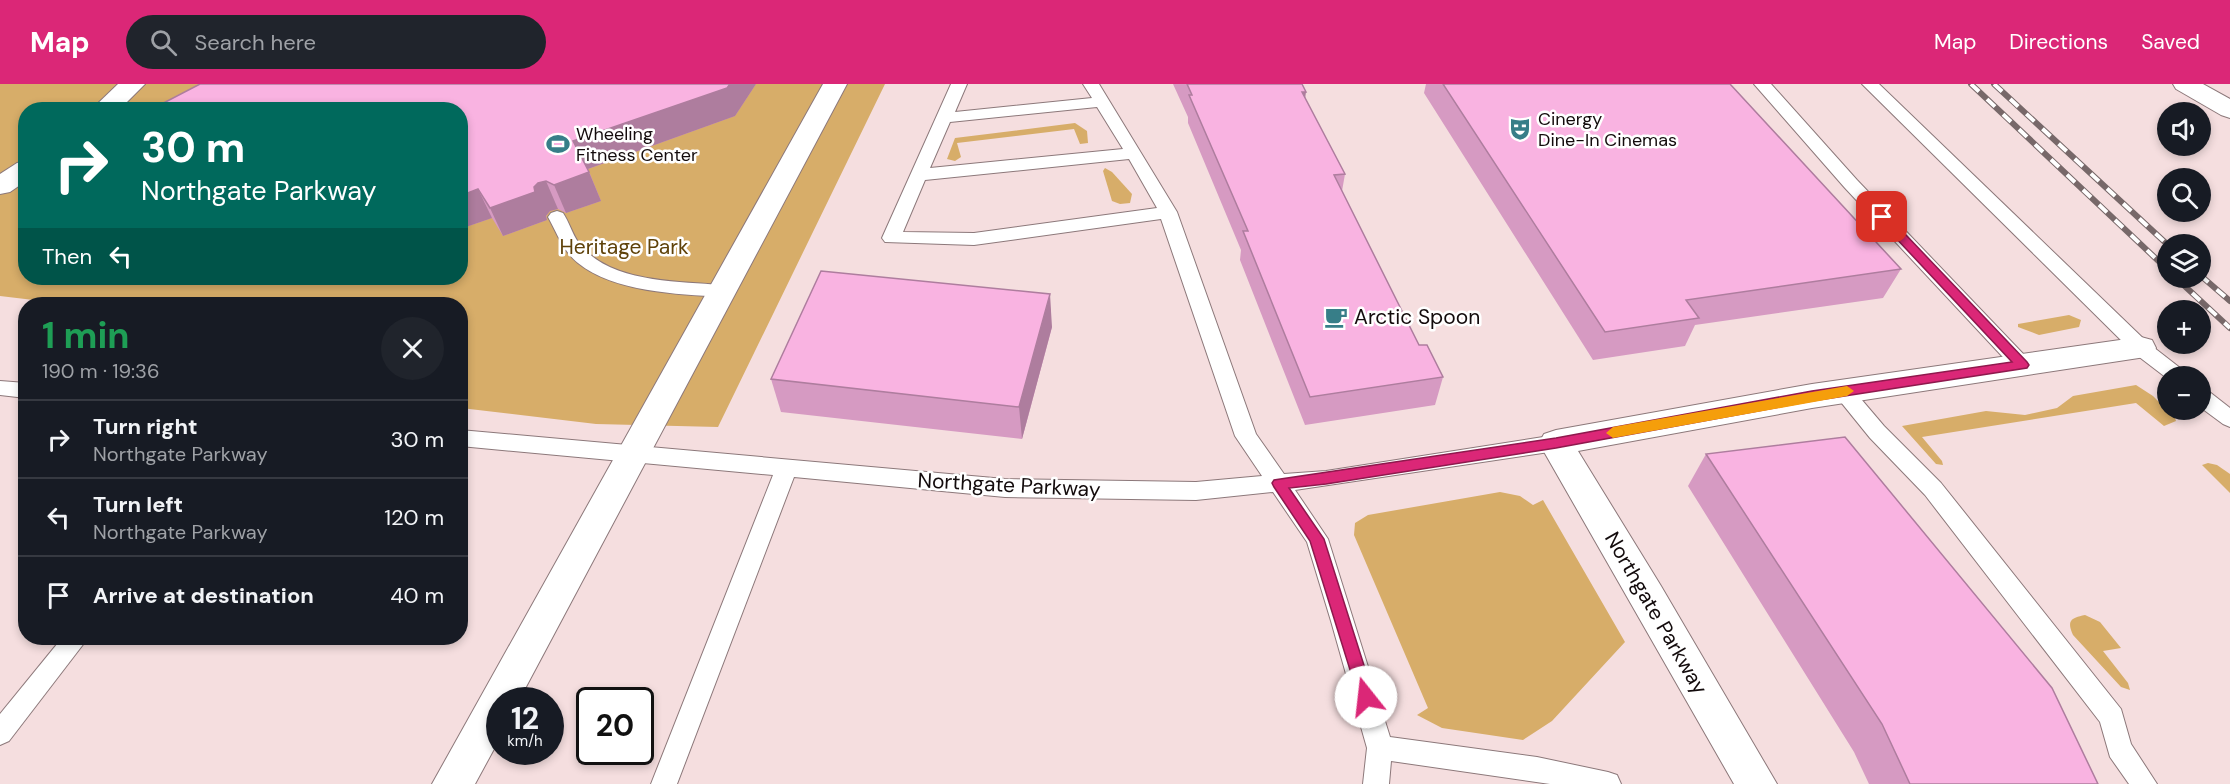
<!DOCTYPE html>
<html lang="en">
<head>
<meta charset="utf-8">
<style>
  :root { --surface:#171b24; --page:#20242c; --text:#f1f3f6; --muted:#9ea1a6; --line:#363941; --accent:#db2777 }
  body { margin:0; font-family:"DM Sans",sans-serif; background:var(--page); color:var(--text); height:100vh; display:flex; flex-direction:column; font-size:22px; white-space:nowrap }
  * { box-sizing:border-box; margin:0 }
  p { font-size:20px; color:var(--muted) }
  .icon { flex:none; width:33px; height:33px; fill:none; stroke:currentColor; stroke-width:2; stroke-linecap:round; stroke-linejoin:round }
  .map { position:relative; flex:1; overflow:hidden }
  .panel { position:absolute; left:18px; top:213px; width:450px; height:348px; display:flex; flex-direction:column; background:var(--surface); border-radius:24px; box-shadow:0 3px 9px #0003 }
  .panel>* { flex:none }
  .guide { position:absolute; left:18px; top:18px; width:450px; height:183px; border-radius:24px; box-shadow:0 3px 9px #0003; background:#00695c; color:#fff; overflow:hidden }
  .buttons { position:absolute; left:2157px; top:18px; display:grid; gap:12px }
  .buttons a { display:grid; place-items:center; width:54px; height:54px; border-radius:50%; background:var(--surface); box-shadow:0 3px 9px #0003; font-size:30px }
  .speed { position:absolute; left:486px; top:603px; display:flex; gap:12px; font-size:30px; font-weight:700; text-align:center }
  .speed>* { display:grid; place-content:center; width:78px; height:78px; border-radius:50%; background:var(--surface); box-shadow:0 3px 9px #0003; line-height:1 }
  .speed small { font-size:15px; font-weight:400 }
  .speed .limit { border:3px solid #111; border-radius:9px; background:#fff; color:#111 }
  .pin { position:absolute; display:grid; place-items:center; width:51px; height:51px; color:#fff; margin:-26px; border-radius:12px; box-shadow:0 3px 9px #0006 }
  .me { position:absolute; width:66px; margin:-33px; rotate:344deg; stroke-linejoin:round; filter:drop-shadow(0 0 4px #0008) }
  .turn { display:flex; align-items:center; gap:21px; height:126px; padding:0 24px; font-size:27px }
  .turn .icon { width:78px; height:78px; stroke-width:2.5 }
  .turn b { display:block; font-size:42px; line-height:51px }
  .then { display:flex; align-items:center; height:57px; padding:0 24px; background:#0003; gap:12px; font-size:22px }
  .round { display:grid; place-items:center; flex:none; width:63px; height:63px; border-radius:32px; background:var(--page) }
  .head { display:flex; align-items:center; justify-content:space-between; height:102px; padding:0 24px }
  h1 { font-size:36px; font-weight:700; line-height:45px; color:#1e9e55 }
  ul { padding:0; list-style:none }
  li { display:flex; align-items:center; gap:18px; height:78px; padding:0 24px; border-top:2px solid var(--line) }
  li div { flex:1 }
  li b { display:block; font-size:22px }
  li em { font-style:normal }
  header { display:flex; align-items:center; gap:36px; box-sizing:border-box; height:84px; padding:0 30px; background:var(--accent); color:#fff }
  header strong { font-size:28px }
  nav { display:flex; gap:33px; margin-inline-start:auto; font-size:21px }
  .search { width:420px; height:54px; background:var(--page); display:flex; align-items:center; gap:15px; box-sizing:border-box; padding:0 21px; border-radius:33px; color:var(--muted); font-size:22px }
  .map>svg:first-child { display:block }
  .green { fill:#d7ad69; fill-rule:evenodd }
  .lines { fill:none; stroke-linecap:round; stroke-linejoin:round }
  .lane-casing { stroke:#8c787a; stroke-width:2 }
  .street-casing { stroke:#8c787a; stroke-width:2 }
  .secondary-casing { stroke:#8c787a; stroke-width:2 }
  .lane { fill:#fff; fill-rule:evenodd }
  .street { fill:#fff; fill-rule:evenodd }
  .secondary { fill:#fff; fill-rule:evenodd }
  .rail-casing { stroke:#776869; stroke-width:6 }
  .rail { stroke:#fff; stroke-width:4; stroke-dasharray:11; stroke-linecap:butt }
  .wall { fill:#d69ac2 }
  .shaded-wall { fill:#ae7d9e }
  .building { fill:#f9b3e1; stroke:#ae7d9e; stroke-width:1.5 }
  .route { fill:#db2777; stroke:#8e194d; stroke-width:1.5 }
  .slow { fill:#f59e0b }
  .labels { text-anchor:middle; stroke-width:5; stroke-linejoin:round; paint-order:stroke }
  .far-poi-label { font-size:18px; fill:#130b0c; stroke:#fff; text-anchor:start }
  .park-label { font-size:21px; fill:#5f420a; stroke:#fff }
  .poi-label { font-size:21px; fill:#130b0c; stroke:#fff; text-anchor:start }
  .street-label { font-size:21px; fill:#130b0c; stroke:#fff }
</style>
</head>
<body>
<header>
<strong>Map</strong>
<div class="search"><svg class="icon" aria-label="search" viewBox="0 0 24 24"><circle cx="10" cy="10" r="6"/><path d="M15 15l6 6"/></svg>Search here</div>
<nav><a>Map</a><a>Directions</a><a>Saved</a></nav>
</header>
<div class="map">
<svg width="2230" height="700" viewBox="0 0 2230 700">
  <rect width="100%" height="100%" fill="#f5dedf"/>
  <g class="green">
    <path d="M0,0H885L718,343L596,340L461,324L460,220H67L0,212ZM26,26H460V194H26Z"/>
    <path d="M1075,39L1087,47L1088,59L1080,60L1074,45L957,59L961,73L955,77L947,75L955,54Z"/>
    <path d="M1105,84L1112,88L1132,110L1130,119L1120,120L1112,117L1103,87Z"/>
    <path d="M2069,231L2081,236L2079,243L2039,251L2018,243V240Z"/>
    <path d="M2136,301L2153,312L2175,334L2176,337L2164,342L2136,319L1922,353L1942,377L1943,381L1936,380L1902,342L1986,327L2025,331L2057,324L2073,312Z"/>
    <path d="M2208,379L2217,381L2230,390V409L2202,381Z"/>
    <path d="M1500,408L1520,412L1533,421L1543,416L1625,558L1552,637L1523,656L1442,644L1417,631L1428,624L1354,451L1355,439L1368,431Z"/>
    <path d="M2085,531L2100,538L2121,564L2103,567L2128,599L2130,606L2121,603L2073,551C2067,537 2070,534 2085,531Z"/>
  </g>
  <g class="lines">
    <g class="lane-casing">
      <g id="lane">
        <path d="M951,0H967L955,28L1092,14L1083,0H1099L1177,128L1256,350L1284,390L1326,387L1556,351L1563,353L1567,359L1563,365L1556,367L1295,406L1328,455L1390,653L1537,673L1608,688L1617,691L1621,700H1550L1391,677L1389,700H1363L1367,664L1331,537L1307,458L1273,408L1196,416L1005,413L794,393L677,700H651L773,391L460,362V346L1005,395L1196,398L1262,392L1235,352L1161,135L974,161L885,158L882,154ZM1097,23L1123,65L930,84L950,38ZM1129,75L1157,124L974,149L903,148L925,96Z"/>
        <path d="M1754,0H1771L1857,96L2029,276L2032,281L2029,286L2022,288L2015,286L1845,104Z"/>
        <path d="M1862,0H1879L2148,259L2184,287L2187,292H2168V295L2134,269Z"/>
        <path d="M557,127L563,129C569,138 572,149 578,158C608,199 676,197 721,201L728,202L730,207L728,212L721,213C677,210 614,208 578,179C563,167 557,149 548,133L551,129Z"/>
        <path d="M0,297L26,299V314L0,311Z"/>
        <path d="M1843,300L1850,302L1884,342L1941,399L2121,625L2131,660L2157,700H2129L2110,673L2100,638L1925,411L1870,354L1836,312L1833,307L1836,302Z"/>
        <path d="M2200,304L2207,306L2230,324V343L2223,340L2200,323Z"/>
        <path d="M62,554H88L9,657L0,661V630Z"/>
      </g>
    </g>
    <g class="street-casing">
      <g id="street">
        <path d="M118,0H145L119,26H91Z"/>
        <path d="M823,0H847L519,616H500V654L475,700H432Z"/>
        <path d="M2173,0H2203L2230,15V34L2221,31L2176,5Z"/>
        <path d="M26,77V97L10,108L0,110V90L17,79Z"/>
      </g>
    </g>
    <g class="secondary-casing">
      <path id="secondary" d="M2141,253L2152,256L2156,264L2152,272L1812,324L1578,367L1661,502L1777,700H1734L1539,359L1544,350L1556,346L1812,300Z"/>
    </g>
    <use href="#lane" class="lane"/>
    <use href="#street" class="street"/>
    <use href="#secondary" class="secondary"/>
    <g class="rail-casing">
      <g id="rail">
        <path d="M1971,0L2168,186"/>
        <path d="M1994,0L2168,161"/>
        <path d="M2200,191L2230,217"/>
        <path d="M2176,194L2230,244"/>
      </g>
    </g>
    <use href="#rail" class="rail"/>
  </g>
  <g class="wall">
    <path d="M200,0H756L735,32L588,85L601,117L566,129L558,125L550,127L546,132L547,136L503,152L492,134L460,145V26Z"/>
    <path d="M1173,0H1302L1305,15L1345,90L1342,107L1419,261L1443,293L1435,321L1305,341L1240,176L1241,166L1188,39V33Z"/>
    <path d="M1426,0H1730L1901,185L1883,214L1695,241L1685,262L1593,276L1424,9Z"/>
    <path d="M1052,243L1022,355L781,328L771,295Z"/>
    <path d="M1706,370L2098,700H1869L1854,668L1688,402Z"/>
  </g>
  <g class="shaded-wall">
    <path d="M730,0H756L735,32L585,86L573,57Z"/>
    <path d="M1302,8H1306L1302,36Z"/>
    <path d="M589,88L601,117L566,129L554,101Z"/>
    <path d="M546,97L558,125L550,127L546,132L547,136L503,152L490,124L534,103L538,99Z"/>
    <path d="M478,105L492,134L460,145V112Z"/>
    <path d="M1050,210L1052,243L1022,355L1019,323Z"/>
  </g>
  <g class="building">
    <path d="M200,0H730L727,4L573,57L589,88L554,101L546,97L538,99L534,103L535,108L490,124L478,105L460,112V26H150Z"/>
    <path d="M1187,0H1302L1306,8H1302L1345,90L1334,91L1419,261H1427L1443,293L1310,313L1243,147H1248L1189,11H1192Z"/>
    <path d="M1443,0H1730L1901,185L1686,216L1699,234L1605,248Z"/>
    <path d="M821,187L1050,210L1019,323L771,295Z"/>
    <path d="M1845,353L2052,604L2098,700H1910L1882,640L1706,370Z"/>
  </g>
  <path class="route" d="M1882,129L1886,130L2027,278L2029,281L2027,284L1812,317L1556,364L1326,400L1289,404L1324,455L1374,613L1371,618L1366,621L1360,618L1310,457L1274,403L1272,399L1274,396L1556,354L1812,307L2012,278L1878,135V130Z"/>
  <path class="slow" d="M1847,302L1854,307L1847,312L1613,354L1606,349L1613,343Z"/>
  <defs>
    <g id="theatre-bare" transform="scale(1.8)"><path d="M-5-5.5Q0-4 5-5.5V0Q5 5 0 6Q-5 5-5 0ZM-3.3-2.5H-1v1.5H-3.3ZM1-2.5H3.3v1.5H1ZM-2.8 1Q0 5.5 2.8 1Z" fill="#377e88" stroke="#fff" stroke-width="2.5" paint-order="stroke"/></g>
    <g id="stadium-bare" transform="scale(1.8)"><path d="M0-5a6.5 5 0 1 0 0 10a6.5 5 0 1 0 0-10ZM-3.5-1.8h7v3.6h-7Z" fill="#377e88" stroke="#fff" stroke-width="2.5" paint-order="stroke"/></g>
    <g id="cafe-bare" transform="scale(1.8)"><path d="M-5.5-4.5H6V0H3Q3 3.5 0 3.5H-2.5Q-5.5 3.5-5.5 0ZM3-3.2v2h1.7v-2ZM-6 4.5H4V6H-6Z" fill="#377e88" stroke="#fff" stroke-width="2.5" paint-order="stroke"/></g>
  </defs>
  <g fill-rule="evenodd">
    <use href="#theatre-bare" x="1520" y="45"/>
    <use href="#stadium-bare" x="558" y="60"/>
    <use href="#cafe-bare" x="1336" y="233"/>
  </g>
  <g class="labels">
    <g class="far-poi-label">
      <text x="1538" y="41">Cinergy<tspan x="1538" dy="21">Dine-In Cinemas</tspan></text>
      <text x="576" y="56">Wheeling<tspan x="576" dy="21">Fitness Center</tspan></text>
    </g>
    <g class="park-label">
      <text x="624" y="170">Heritage Park</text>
    </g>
    <g class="poi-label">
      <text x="1354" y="240">Arctic Spoon</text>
    </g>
    <g class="street-label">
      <text transform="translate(1009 401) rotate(3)" y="7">Northgate Parkway</text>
      <text transform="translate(1656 529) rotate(60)" y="7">Northgate Parkway</text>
    </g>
  </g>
</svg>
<div class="buttons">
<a><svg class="icon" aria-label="sound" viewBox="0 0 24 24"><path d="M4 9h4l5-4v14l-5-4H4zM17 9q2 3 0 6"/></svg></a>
<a><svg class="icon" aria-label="search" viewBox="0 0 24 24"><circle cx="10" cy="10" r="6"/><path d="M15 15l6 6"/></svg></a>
<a><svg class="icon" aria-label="layers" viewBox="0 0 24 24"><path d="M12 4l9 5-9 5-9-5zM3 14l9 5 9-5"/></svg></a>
<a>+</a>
<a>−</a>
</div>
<div class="speed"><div>12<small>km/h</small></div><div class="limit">20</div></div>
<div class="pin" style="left:1882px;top:133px;background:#d93025"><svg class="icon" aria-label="arrive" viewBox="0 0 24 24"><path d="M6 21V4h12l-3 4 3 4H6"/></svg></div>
<svg class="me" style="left:1366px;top:613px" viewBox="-20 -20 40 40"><circle r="19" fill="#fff"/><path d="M0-13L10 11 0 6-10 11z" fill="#db2777"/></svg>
<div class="guide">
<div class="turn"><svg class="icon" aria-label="right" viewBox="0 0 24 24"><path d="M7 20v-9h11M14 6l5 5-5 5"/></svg><div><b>30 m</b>Northgate Parkway</div></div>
<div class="then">Then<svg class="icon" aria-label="left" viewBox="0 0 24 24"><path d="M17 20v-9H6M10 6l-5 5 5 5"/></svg></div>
</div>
<section class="panel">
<div class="head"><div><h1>1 min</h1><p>190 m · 19:36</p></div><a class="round"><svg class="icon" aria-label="close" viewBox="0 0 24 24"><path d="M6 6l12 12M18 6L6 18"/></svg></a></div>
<ul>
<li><svg class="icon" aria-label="right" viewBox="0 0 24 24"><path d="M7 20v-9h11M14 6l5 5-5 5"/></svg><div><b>Turn right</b><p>Northgate Parkway</p></div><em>30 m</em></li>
<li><svg class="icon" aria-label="left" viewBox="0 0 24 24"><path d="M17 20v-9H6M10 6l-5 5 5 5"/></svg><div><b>Turn left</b><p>Northgate Parkway</p></div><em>120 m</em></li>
<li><svg class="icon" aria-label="arrive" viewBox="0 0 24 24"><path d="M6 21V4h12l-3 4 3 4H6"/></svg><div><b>Arrive at destination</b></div><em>40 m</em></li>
</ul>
</section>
</div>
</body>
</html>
